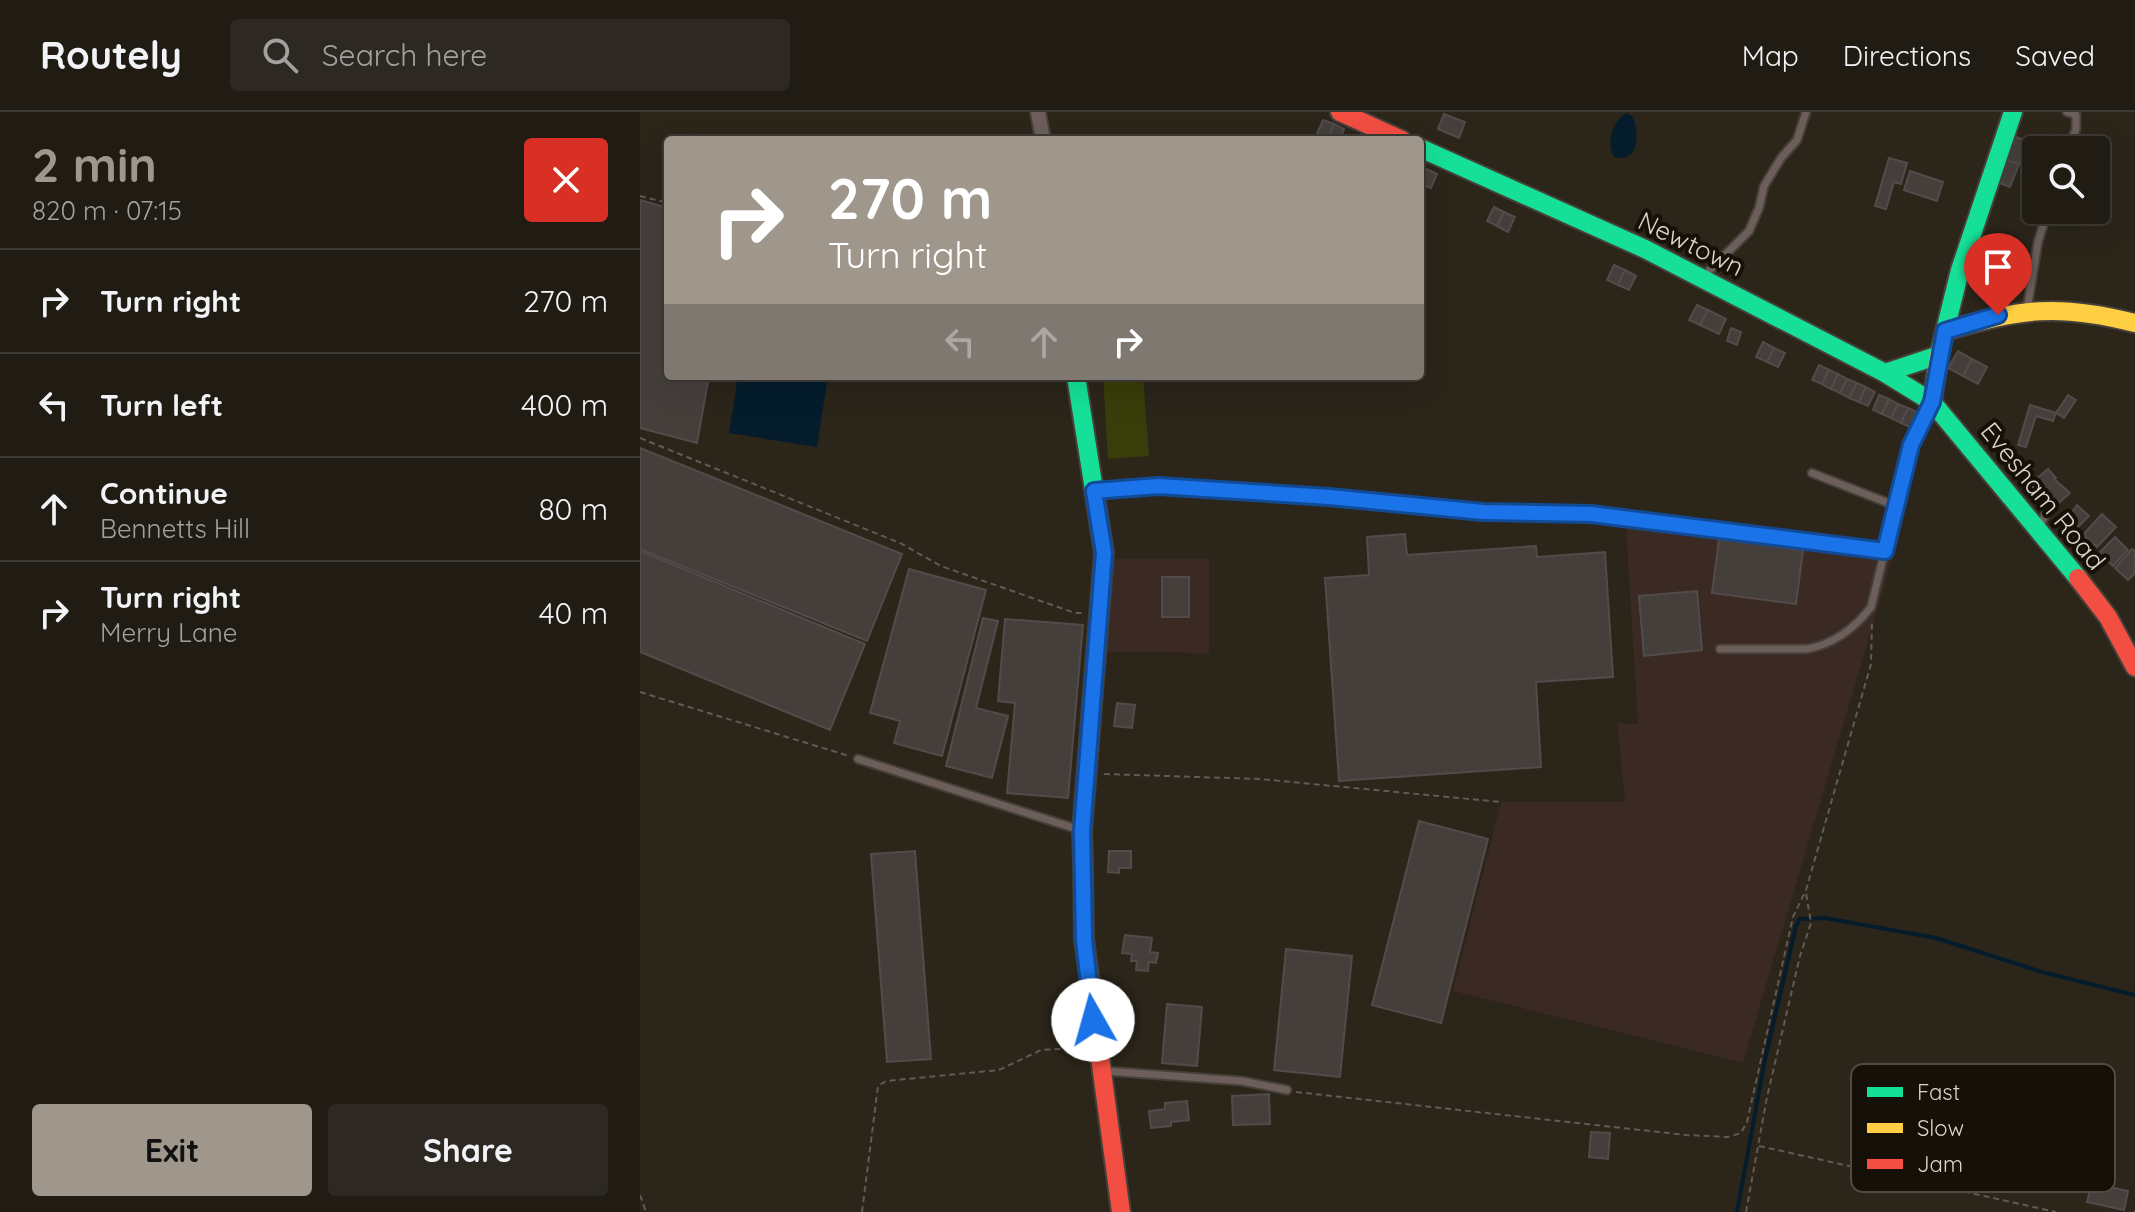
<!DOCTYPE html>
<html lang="en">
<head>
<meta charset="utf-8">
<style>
  :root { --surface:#201c14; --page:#2d2922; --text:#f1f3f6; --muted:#a2a1a0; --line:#3d3a34; --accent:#9f978c }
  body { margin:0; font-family:Quicksand,sans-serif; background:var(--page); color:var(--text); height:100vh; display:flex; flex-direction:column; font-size:30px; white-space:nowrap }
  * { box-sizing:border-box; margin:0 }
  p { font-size:26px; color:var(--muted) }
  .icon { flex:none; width:44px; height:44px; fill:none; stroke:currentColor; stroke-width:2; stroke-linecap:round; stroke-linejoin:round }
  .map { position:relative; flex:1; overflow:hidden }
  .sheet { display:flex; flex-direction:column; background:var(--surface); width:640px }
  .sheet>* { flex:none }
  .top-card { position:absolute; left:24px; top:24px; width:760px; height:244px; border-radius:8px; box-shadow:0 8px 32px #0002,0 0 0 2px var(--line); background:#9f978c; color:#fff; overflow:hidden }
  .controls { position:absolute; left:1382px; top:24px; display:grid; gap:16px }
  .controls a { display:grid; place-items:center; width:88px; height:88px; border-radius:8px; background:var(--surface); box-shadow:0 8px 32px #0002,0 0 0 2px var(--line); font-size:40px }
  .pin { position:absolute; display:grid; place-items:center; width:68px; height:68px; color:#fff; margin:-82px -34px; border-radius:50% 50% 50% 0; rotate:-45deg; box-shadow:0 0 8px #0007 }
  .pin .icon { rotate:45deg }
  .me { position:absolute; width:88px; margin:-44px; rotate:353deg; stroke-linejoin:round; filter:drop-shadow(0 0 6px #0008) }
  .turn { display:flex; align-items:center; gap:28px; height:168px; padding:0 32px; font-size:36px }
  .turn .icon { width:104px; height:104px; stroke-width:2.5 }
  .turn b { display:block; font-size:56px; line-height:68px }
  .lanes { display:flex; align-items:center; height:76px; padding:0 32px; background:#0003; justify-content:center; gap:40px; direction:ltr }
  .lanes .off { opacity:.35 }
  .round { display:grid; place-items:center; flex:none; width:84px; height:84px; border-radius:8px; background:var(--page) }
  .overview { display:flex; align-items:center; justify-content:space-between; height:136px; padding:0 32px }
  h1 { font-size:48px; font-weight:700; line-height:60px; color:var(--accent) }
  .button { display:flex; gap:16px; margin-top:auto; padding:16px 32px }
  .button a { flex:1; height:92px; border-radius:8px; background:var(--accent); color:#111; font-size:32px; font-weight:700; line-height:92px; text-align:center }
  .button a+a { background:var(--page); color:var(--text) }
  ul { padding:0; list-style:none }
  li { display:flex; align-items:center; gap:24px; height:104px; padding:0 32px; border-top:2px solid var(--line) }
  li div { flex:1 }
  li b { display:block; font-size:30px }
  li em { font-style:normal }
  header { display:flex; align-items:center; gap:48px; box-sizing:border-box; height:112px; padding:0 40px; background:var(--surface); border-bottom:2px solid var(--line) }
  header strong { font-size:38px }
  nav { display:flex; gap:44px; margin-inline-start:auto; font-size:28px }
  .search { width:560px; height:72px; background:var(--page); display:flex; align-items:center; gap:20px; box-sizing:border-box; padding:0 28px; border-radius:8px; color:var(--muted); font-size:30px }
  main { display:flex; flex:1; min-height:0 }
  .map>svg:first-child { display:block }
  .industrial { fill:#3b2923 }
  .green { fill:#393d0a }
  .water { fill:#041c2c }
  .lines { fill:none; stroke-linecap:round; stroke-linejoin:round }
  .stream { stroke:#041c2c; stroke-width:4 }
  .building { fill:#453f3c; stroke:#524b4a; stroke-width:2 }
  .lane-casing { stroke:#464038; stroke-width:11 }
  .street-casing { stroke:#464038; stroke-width:18 }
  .fast-casing { stroke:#464038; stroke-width:22 }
  .slow-casing { stroke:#464038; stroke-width:22 }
  .jam-casing { stroke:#464038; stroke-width:22 }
  .path { stroke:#635a54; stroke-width:2; stroke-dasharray:6 4; stroke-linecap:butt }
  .lane { stroke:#6c5f5b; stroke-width:7 }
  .street { stroke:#6c5f5b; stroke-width:14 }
  .fast { stroke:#16e098; stroke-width:18 }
  .slow { stroke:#ffcf43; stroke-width:18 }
  .jam { stroke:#f24e42; stroke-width:18 }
  .route-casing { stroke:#114b97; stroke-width:20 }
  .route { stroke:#1a73e8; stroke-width:14 }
  .labels { text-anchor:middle; stroke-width:8; stroke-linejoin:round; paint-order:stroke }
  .street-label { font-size:26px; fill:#ddd4c9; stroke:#151008 }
  .key { fill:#151008; stroke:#514b42; stroke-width:2 }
  .key-label { font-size:22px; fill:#ddd4c9 }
</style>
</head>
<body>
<header>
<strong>Routely</strong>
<div class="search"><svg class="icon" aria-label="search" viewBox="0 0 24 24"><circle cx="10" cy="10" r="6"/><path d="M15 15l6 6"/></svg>Search here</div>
<nav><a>Map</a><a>Directions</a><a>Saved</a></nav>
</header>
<main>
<section class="sheet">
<div class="overview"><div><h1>2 min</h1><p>820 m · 07:15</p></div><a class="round" style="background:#d93025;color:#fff"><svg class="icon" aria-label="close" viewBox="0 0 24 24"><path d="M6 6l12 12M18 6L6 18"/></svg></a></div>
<ul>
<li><svg class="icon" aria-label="right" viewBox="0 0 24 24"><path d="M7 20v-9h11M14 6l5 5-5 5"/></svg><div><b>Turn right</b></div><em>270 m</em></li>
<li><svg class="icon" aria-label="left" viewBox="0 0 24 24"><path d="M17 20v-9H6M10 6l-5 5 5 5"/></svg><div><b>Turn left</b></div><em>400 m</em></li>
<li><svg class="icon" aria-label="ahead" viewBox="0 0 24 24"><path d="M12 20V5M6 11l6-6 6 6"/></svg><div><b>Continue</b><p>Bennetts Hill</p></div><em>80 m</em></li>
<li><svg class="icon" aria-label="right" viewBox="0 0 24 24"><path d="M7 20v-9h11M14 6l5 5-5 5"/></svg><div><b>Turn right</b><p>Merry Lane</p></div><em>40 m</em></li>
</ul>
<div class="button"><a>Exit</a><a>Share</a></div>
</section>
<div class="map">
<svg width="1495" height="1100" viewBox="0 0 1495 1100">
  <rect width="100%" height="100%" fill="#2b251a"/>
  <g class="industrial">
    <path d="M985,401L1257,431L1103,951L813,879L861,690H985L977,611L998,612Z"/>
    <path d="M465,447H569V541L459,540Z"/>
  </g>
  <path class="green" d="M463,264H503L509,344L468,347Z"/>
  <g class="water">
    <path d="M987,1L993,5C999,21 1000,51 974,45C966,30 972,9 987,1Z"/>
    <path d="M98,264H188L177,335L89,321Z"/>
  </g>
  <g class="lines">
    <path class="stream" d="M1097,1100L1125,947L1156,814L1160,807L1185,806L1296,826L1402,860L1495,883"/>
  </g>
  <g class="building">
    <path d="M804,2L825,10L819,26L798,17Z"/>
    <path d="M683,8L694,12L687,28L676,24Z"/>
    <path d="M694,12L704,17L700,28H687Z"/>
    <path d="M1373,24L1395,32L1392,41L1384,38L1379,52L1364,47Z"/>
    <path d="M1249,46L1267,51L1261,72L1254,70L1246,97L1235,94Z"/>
    <path d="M1364,47L1379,52L1370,75L1356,70Z"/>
    <path d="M782,55L797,62L791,76L780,72Z"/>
    <path d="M1270,59L1303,70L1297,89L1264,78Z"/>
    <path d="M0,88L28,96V264H69L57,331L0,316Z"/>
    <path d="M854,95L864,100L857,114L847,109Z"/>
    <path d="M864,100L875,105L868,120L857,114Z"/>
    <path d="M974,153L985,158L978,173L967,168Z"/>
    <path d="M985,158L996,164L989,178L978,173Z"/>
    <path d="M1057,193L1068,198L1060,213L1049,208Z"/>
    <path d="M1068,198L1086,207L1079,222L1060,213Z"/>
    <path d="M1091,216L1101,220L1097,233L1087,229Z"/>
    <path d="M1123,230L1134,236L1127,250L1116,245Z"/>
    <path d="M1134,236L1145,241L1138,255L1127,250Z"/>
    <path d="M1318,239L1332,247L1323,264L1308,256Z"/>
    <path d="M1332,247L1347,255L1338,272L1323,264Z"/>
    <path d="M1179,253L1189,258L1182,272L1172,268Z"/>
    <path d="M1189,258L1198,262L1191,277L1182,272Z"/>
    <path d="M1198,262L1207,267L1200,281L1191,277Z"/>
    <path d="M1207,267L1217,271L1209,286L1200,281Z"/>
    <path d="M1217,271L1226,275L1219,290L1209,286Z"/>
    <path d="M1226,275L1235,280L1228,294L1219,290Z"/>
    <path d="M1239,283L1249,287L1242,302L1233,298Z"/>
    <path d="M1428,283L1436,288L1424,306L1416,301Z"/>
    <path d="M1249,287L1258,292L1251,306L1242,302Z"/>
    <path d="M1258,292L1268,296L1261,311L1251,306Z"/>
    <path d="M1390,293L1416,301L1413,309L1396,304L1386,335L1378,333Z"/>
    <path d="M1268,296L1277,300L1270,315L1261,311Z"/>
    <path d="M0,336L262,442L227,529L0,437Z"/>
    <path d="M1408,357L1416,366L1414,367L1430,381L1416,393L1395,368Z"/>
    <path d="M1437,393L1449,404L1438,415L1428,406Z"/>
    <path d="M1462,402L1476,415L1457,435L1443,423Z"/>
    <path d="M765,422L767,443L896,434L897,445L965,440L973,565L896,570L901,655L699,669L685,466L729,463L727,425Z"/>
    <path d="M1475,425L1488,438L1473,454L1459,441Z"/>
    <path d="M1079,427L1163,438L1156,492L1072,481Z"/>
    <path d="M1492,437L1495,439V461L1488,468L1475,456Z"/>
    <path d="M0,439L225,532L190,618L0,540Z"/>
    <path d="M269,457L346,478L302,644L254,631L260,609L230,601Z"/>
    <rect x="522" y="465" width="27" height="40"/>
    <path d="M1057,479L1062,538L1004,544L999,484Z"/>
    <path d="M343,506L358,509L336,596L368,604L352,666L306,654Z"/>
    <path d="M365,507L443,513L428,686L367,681L375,591L358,589Z"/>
    <path d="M477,591L495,593L492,616L474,614Z"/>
    <path d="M779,709L848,727L801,911L732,893Z"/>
    <path d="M275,739L291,947L247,950L231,742Z"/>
    <path d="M469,739H491V756H479V761L468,760Z"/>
    <path d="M485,823L512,826L510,840L518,841L516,851L509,850L508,859L496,858L497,849H491L492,842L482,841Z"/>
    <path d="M646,837L712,844L700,965L634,958Z"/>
    <path d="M527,892L562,895L557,954L522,951Z"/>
    <path d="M629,982L630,1012L593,1013L592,984Z"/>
    <path d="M547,989L549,1008L531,1010V1014L511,1016L509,999L525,997V991Z"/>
    <path d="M951,1020L970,1021L968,1047L949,1045Z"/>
    <path d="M1452,1071L1488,1079L1484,1098L1447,1090Z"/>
  </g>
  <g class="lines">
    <g class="lane-casing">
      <g id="lane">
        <path d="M1427,0L1436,3V17L1428,38"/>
        <path d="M1064,164L1109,119L1119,96L1124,74L1141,46L1157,28L1166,0"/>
        <path d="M1387,197L1398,130L1408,98"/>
        <path d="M1373,356L1406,393V401L1400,414"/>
        <path d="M1172,361L1256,394"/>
        <path d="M456,379L518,374L689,385L843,400L951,402L1245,439"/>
        <path d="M1080,537H1167C1193,532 1215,516 1231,495L1271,333L1291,292"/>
        <path d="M218,647L440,718"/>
        <path d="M466,959L602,969L647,978"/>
      </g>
    </g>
    <g class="street-casing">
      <path id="street" d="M398,0L403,28"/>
    </g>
    <g class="fast-casing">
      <g id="fast">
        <path d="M780,36L1005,137L1245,261L1292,290L1438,466"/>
        <path d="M1245,261L1299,243L1320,158L1373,0"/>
        <path d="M436,264L464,441L442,719L443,750"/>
      </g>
    </g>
    <g class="slow-casing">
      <g id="slow">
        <path d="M1305,219C1381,197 1417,191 1495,211"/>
        <path d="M1292,290L1299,243"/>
      </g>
    </g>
    <g class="jam-casing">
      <g id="jam">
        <path d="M700,0L762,28"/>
        <path d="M1438,466L1468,505L1495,555"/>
        <path d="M443,750L444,827L481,1100"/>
      </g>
    </g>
    <g class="path">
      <path d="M0,84L28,91"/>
      <path d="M0,326L260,431L301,454L435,501H444"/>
      <path d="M0,580L209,644"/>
      <path d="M464,662L620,667L861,690"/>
      <path d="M656,980L1046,1023L1088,1025L1101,1021L1107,1010L1153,805L1166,778L1231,552L1232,510"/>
      <path d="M1119,1034L1416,1100"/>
      <path d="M0,1083L6,1100"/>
      <path d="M222,1100L238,974L246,969L359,958L401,938L440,936"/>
      <path d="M1106,1100L1127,985L1160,844L1171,811L1166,781"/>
      <path d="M1495,1100V1099"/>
    </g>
    <use href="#lane" class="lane"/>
    <use href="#street" class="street"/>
    <use href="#fast" class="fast"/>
    <use href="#slow" class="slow"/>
    <use href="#jam" class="jam"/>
  </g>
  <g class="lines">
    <g class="route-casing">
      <path id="route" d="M453,908L444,827L442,719L464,441L454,379L518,374L689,385L843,400L951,402L1245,439L1271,333L1292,290L1305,219L1358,203"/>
    </g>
    <use href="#route" class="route"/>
  </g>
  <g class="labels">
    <g class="street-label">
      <text transform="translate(1051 132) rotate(26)" y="9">Newtown</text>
      <text transform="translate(1403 384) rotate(51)" y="9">Evesham Road</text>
    </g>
  </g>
  <rect x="1211" y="952" width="264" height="128" rx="12" class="key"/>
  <rect x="1227" y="975" width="36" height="10" fill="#16e098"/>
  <rect x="1227" y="1011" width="36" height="10" fill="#ffcf43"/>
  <rect x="1227" y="1047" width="36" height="10" fill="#f24e42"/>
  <g class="key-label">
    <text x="1277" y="988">Fast</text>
    <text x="1277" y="1024">Slow</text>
    <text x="1277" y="1060">Jam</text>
  </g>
</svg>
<div class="controls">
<a><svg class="icon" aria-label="search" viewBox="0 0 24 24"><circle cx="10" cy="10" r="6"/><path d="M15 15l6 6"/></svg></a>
</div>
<div class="pin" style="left:1358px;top:203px;background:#d93025"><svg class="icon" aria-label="arrive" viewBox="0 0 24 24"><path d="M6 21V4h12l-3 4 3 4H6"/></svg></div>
<svg class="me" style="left:453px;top:908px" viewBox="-20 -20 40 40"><circle r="19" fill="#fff"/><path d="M0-13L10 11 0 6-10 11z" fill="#1a73e8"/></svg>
<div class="top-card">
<div class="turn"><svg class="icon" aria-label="right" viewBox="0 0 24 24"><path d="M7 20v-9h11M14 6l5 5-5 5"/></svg><div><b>270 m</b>Turn right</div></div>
<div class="lanes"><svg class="icon off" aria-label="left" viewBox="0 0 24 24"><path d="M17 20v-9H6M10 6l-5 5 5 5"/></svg><svg class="icon off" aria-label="ahead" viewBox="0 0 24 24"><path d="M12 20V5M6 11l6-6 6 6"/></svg><svg class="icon" aria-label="right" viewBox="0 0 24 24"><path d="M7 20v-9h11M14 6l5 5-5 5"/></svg></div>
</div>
</div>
</main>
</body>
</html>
